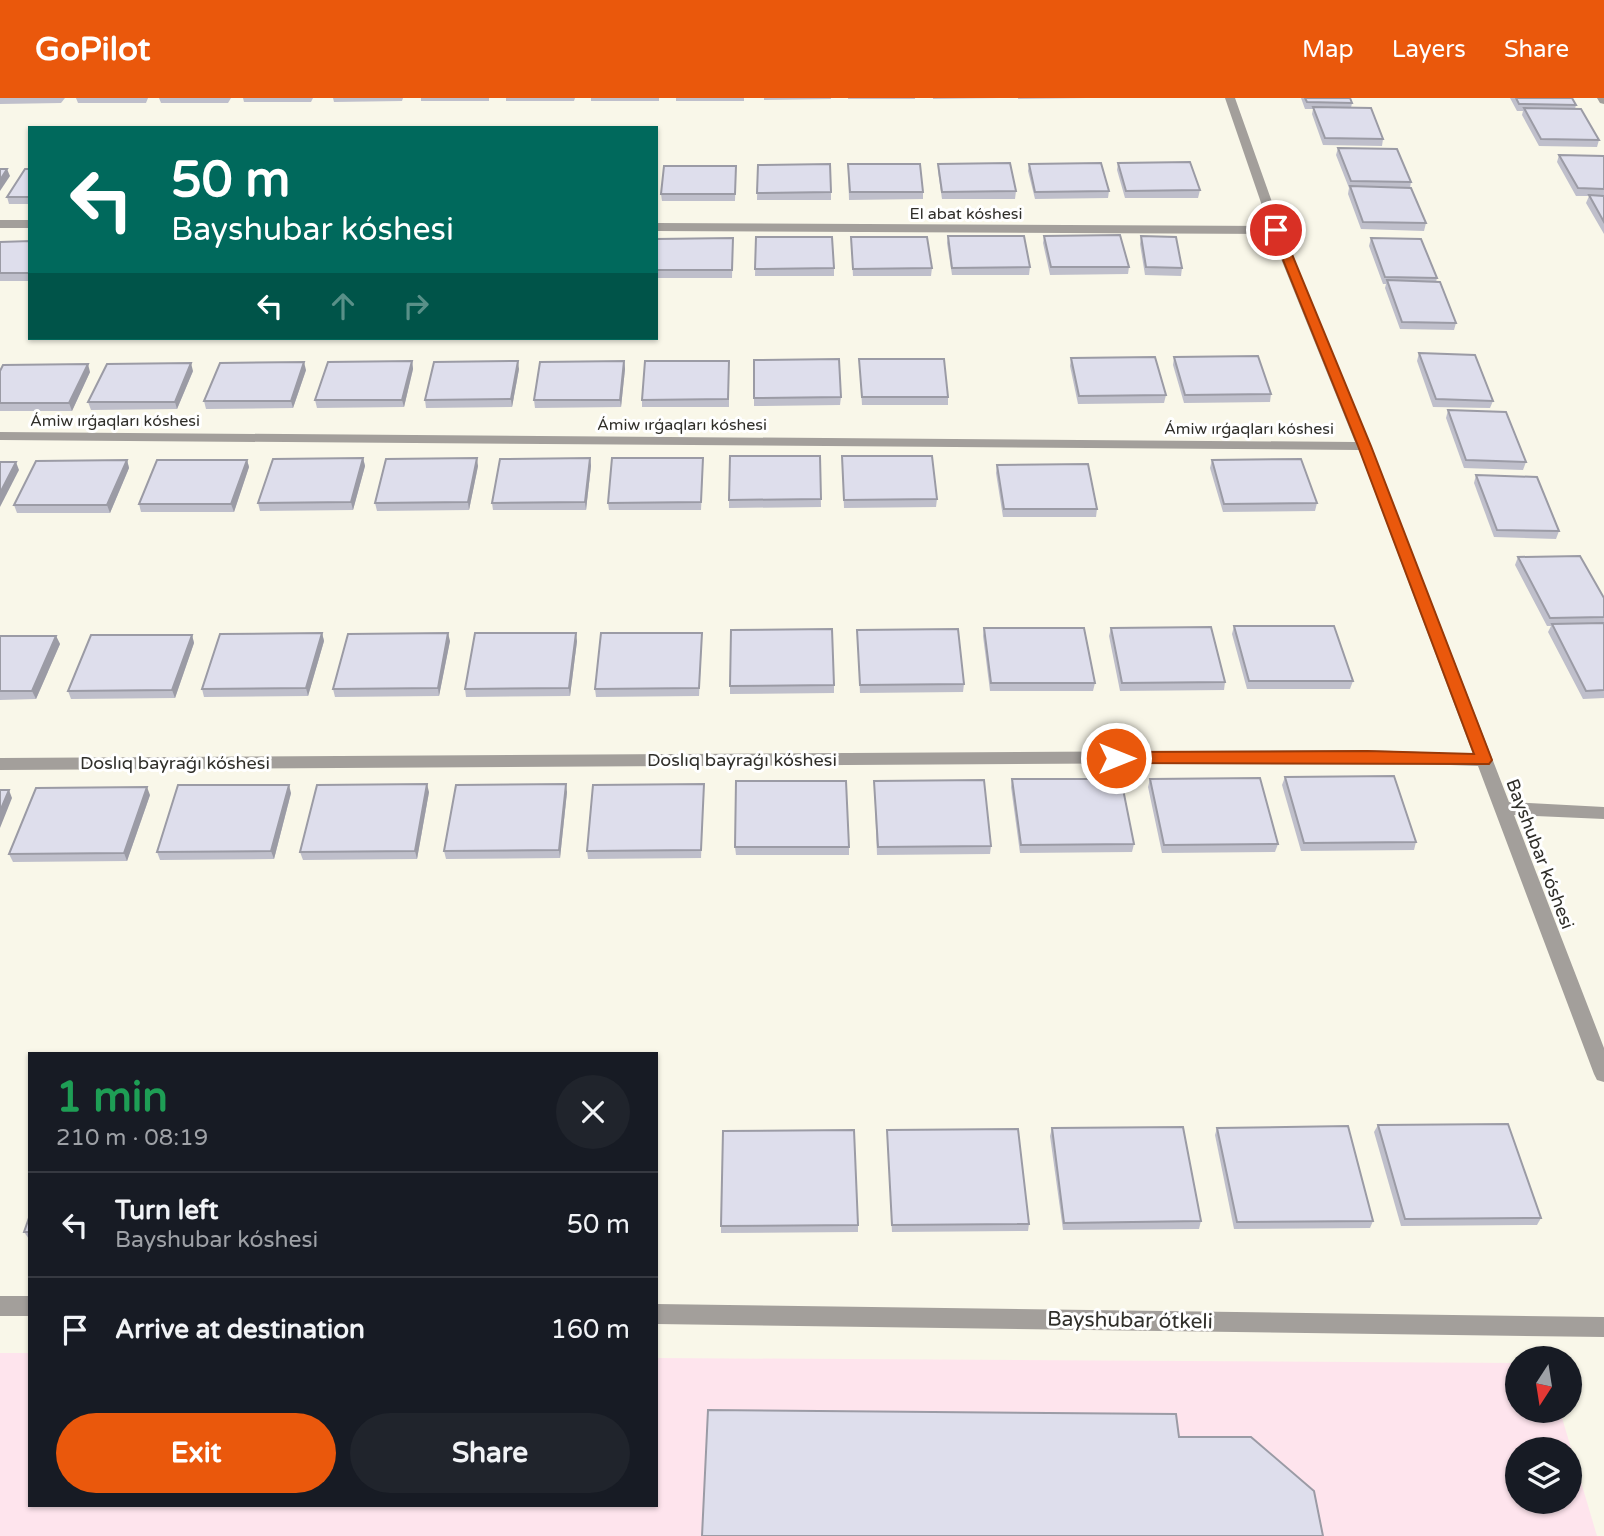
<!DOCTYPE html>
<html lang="en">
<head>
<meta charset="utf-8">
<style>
  :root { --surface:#171b24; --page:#20242c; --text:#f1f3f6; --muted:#9ea1a6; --line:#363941; --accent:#ea580c }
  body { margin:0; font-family:"Varela Round",sans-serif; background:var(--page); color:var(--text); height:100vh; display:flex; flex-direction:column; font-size:26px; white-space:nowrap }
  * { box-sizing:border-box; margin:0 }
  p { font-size:23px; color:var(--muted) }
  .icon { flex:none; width:38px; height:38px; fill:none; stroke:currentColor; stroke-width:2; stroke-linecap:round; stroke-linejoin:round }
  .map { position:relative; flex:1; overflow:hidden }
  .details { position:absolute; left:28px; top:954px; width:630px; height:455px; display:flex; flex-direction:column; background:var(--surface); border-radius:0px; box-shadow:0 2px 5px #0004 }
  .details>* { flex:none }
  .banner { position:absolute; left:28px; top:28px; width:630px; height:214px; border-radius:0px; box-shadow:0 2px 5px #0004; background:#00695c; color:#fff; overflow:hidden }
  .needle { width:46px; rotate:192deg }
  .fabs { position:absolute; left:1505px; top:1248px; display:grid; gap:14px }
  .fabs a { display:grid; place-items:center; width:77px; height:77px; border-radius:50%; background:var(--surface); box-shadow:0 2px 5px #0004; font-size:35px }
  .pin { position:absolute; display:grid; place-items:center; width:60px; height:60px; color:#fff; margin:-30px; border:4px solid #fff; border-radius:50%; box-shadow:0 2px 7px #0007 }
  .me { position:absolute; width:77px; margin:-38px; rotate:90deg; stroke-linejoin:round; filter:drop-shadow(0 0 5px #0008) }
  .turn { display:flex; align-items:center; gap:24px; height:147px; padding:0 28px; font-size:32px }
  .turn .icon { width:91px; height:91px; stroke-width:2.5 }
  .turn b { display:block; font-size:49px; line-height:60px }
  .lanes { display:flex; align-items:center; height:66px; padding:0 28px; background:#0003; justify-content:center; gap:35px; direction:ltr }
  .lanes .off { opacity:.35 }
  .round { display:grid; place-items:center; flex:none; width:74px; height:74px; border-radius:37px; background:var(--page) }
  .overview { display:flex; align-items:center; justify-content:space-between; height:119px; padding:0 28px }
  h1 { font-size:42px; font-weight:700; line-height:52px; color:#1e9e55 }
  .cta { display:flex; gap:14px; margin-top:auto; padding:14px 28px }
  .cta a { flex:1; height:80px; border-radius:42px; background:var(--accent); color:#fff; font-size:28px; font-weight:700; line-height:80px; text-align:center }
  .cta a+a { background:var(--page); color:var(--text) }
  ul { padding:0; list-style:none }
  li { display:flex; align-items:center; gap:21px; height:105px; padding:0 28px; border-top:2px solid var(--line) }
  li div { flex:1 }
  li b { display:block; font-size:26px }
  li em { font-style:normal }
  header { display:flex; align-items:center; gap:42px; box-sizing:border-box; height:98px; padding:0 35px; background:var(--accent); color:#fff }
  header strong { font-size:33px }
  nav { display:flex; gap:38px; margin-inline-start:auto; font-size:24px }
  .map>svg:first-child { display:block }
  .education { fill:#fee4ed; fill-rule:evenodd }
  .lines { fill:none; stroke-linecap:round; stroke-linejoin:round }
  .street { fill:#a39f9b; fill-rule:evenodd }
  .wall { fill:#bfbfcb }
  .shaded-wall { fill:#9b9ba5 }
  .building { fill:#dedeec; stroke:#9b9ba5; stroke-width:2 }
  .route { fill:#ea580c; stroke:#983908; stroke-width:2 }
  .labels { text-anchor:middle; stroke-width:6; stroke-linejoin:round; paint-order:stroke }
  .far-street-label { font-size:16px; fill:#302f2a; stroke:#fff }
  .street-label { font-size:18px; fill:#302f2a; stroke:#fff }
  .near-street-label { font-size:21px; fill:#302f2a; stroke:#fff }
</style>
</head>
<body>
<header>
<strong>GoPilot</strong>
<nav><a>Map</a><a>Layers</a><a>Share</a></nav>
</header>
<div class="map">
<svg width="1604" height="1438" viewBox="0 0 1604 1438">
  <rect width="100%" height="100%" fill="#f9f7e9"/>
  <path class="education" d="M0,1255H30V1407H656V1260L1517,1265V1312L1560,1313L1597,1438H0ZM1517,1351H1570V1404H1517Z"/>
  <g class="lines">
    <g class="street">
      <path d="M1225,0H1235L1282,132L1371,348L1509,704L1604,709V721L1514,717L1604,950V984L1597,982L1594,976L1478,668L1367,664L0,672V660L1367,652L1473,656L1359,352L0,342V334L1355,344L1271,136L656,133V125L1269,128Z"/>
      <path d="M1597,0H1604V6L1600,5Z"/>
      <rect x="0" y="122" width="30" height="8"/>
      <rect x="0" y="1198" width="30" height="20"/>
      <path d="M656,1206L1604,1219V1239L656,1226Z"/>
    </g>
  </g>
  <g class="wall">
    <path d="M0,0H65L61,5L0,6Z"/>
    <path d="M76,0H148L146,5H78Z"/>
    <path d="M159,0H231L228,5H161Z"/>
    <path d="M243,0H313L311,4H244Z"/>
    <path d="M333,0H403L402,3L334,4Z"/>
    <rect x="421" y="0" width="68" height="3"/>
    <path d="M506,0H575L574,3H506Z"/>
    <rect x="591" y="0" width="68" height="3"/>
    <rect x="676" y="0" width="68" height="3"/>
    <path d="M764,0H831V1L764,2Z"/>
    <rect x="848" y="0" width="67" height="1"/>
    <path d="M933,0H1000L933,1Z"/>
    <path d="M1018,0H1086L1018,1Z"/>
    <path d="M1301,0H1350L1352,5L1351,10L1383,41L1382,48L1323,47L1312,16L1313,11H1305Z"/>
    <path d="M1510,0H1572L1576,7L1575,11L1599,42L1597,49L1539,48L1522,17L1523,13H1517Z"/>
    <path d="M1338,50L1411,84L1410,90L1426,125L1424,133L1361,131L1348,96L1349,90L1336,57Z"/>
    <path d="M1559,57L1604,58V136L1586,105L1589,98H1576L1557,64Z"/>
    <path d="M1118,65L1200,92L1198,100H1125L1117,72Z"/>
    <path d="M848,66L923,94V101L849,102Z"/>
    <path d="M938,66L1016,93L1015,101H942L938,73Z"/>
    <path d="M1029,66L1109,93L1108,100L1035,101L1028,73Z"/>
    <path d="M758,67L831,94V102H757Z"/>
    <path d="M736,68L735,103H662L661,96Z"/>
    <path d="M30,71V106H9L7,99Z"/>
    <path d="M948,138L1030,169L1029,177H952L947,145Z"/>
    <path d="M1044,138L1129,169L1128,176L1050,177L1043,145Z"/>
    <path d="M1141,138L1182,170L1181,178L1145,177L1140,146Z"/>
    <path d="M756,139L834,170V178H755Z"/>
    <path d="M851,139L932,170L931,178H853Z"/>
    <path d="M733,140L732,180H656V141Z"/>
    <path d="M1371,140L1437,180L1436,184L1456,225L1454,232L1400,231L1385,190L1386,186H1383L1369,148Z"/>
    <path d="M30,143V183H0V144Z"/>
    <path d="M1419,255L1493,303L1490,310L1433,309L1417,263Z"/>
    <path d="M1174,259L1271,296L1270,304L1184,305L1173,267Z"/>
    <path d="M1071,260L1166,297L1164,305L1078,306L1070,268Z"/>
    <path d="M859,261L948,299V307H862Z"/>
    <path d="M754,262L841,299L840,307L754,308Z"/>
    <path d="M412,263L413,271L404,309L317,310L315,302Z"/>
    <path d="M624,263L625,271L621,309L535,310L534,302Z"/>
    <path d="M729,263V309H642V302Z"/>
    <path d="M519,271L512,309L426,310L425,302Z"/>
    <path d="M306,272L293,310L206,311L204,303Z"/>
    <path d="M0,273L90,274L72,313H0Z"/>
    <path d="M193,273L177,311L91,312L88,304Z"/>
    <path d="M1448,312L1526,364L1523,372L1464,370L1446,320Z"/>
    <path d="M820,358L821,409L729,410V402Z"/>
    <path d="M842,358L937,401L936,409L844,410Z"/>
    <path d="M363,360L365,368L353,412L260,413L258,405Z"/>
    <path d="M590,360L591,368L586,412H493L492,405Z"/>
    <path d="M127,362L129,370L110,415H17L14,407Z"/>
    <path d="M247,362L249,369L234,414H141L139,406Z"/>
    <path d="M1212,362L1317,405L1315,413L1223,414L1210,370Z"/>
    <path d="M997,367L1097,411L1096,419H1003L996,375Z"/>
    <path d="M478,368L469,412L377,413L375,405Z"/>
    <path d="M703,368L701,412H609L608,405Z"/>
    <path d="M1476,377L1559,433L1556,441L1494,439L1474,385Z"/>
    <path d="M1518,459L1604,500V600L1583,601L1548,534L1551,528H1547L1515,467Z"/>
    <path d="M1234,528L1353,583L1350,591H1247L1232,536Z"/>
    <path d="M984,530L1095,585L1093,593H990L983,538Z"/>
    <path d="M1111,530L1225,584L1224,592L1120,593L1109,538Z"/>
    <path d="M857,532L964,586L963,594L860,595Z"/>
    <path d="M322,535L324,543L308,598L204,599L202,591Z"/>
    <path d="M192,537L194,545L175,600L71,601L68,593Z"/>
    <path d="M0,538H56L60,546L36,601L0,602Z"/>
    <path d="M702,542L699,598L596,599L595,591Z"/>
    <path d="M450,543L439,598L335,599L333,591Z"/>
    <path d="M577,543L570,598L466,599L465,591Z"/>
    <path d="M834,587V595L730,596V588Z"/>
    <path d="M1285,679L1416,744L1414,752L1301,753L1282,687Z"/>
    <path d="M1012,681L1134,746L1132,754L1020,755L1011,689Z"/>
    <path d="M1150,681L1278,746L1275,754L1162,755L1148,689Z"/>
    <path d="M874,683L991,748L990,756L877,757Z"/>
    <path d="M704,686L701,760L588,761L587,753Z"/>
    <path d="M429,694L417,761L303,762L300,754Z"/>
    <path d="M567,694L560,760L446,761L444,753Z"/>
    <path d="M291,695L274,761L160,762L157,754Z"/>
    <path d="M150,697L127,763L13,764L9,756Z"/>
    <path d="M735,749H849V757H736Z"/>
    <path d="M1378,1027L1541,1120L1537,1127L1401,1128L1374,1034Z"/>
    <path d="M1052,1030L1201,1123L1199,1131L1063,1132L1050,1038Z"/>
    <path d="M1217,1030L1373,1123L1370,1130L1234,1131L1215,1037Z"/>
    <path d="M887,1032L1029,1126L1028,1133L892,1134Z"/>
    <path d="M30,1117V1141H29L24,1134Z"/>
    <path d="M858,1127V1134L721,1135V1128Z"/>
  </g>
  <g class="shaded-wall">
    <path d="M7,71L10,78L0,93V82Z"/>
    <path d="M412,263L413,271L404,309L402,302Z"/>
    <path d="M518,263L519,271L512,309L511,301Z"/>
    <path d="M624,263L625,271L621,309L620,302Z"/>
    <path d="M304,264L306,272L293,310L291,303Z"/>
    <path d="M191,265L193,273L177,311L175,304Z"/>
    <path d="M88,266L90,274L72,313L69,305Z"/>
    <path d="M363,360L365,368L353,412L351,404Z"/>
    <path d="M477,360L478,368L469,412L468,404Z"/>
    <path d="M590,360L591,368L586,412L585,404Z"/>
    <path d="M127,362L129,370L110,415L107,407Z"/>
    <path d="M247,362L249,369L234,414L231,406Z"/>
    <path d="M16,364L19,372L0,409V395Z"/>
    <path d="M322,535L324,543L308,598L306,590Z"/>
    <path d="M448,535L450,543L439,598L438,590Z"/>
    <path d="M576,535L577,543L570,598L569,590Z"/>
    <path d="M192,537L194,545L175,600L172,592Z"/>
    <path d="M56,538L60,546L36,601L32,593Z"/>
    <path d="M427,686L429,694L417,761L415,753Z"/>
    <path d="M566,686L567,694L560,760L559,752Z"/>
    <path d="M289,687L291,695L274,761L271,753Z"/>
    <path d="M147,689L150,697L127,763L124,755Z"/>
    <path d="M9,692L12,700L0,730V713Z"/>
  </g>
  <g class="building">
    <path d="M1305,0H1350L1352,5L1307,4Z"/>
    <path d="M1516,0H1572L1576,7L1519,6Z"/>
    <path d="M1313,9L1371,10L1383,41L1325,40Z"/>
    <path d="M1524,10L1581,11L1599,42L1541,41Z"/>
    <path d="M1338,50L1397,51L1411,84L1351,83Z"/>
    <path d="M1559,57L1604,58V91L1578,90Z"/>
    <path d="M1190,64L1200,92L1126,93L1118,65Z"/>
    <path d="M1010,65L1016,93L942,94L938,66Z"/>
    <path d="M1101,65L1109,93L1035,94L1029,66Z"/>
    <path d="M830,66L831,94L757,95L758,67Z"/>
    <path d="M848,66H920L923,94H850Z"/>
    <path d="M664,68H736L735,96H661Z"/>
    <path d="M0,71H7L0,82Z"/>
    <path d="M25,71H30V99H7Z"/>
    <path d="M1350,88L1411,90L1426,125L1363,124Z"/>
    <path d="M1589,97L1604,98V124Z"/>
    <path d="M1120,137L1129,169H1051L1044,138Z"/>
    <path d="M948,138H1024L1030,169L952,170Z"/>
    <path d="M1141,138L1176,139L1182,170L1146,169Z"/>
    <path d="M756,139H832L834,170L755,171Z"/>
    <path d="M851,139H927L932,170L853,171Z"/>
    <path d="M733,140L732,172H656V141Z"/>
    <path d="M1371,140L1421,141L1437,180L1385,179Z"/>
    <path d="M30,143V175H0V144Z"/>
    <path d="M1387,182L1440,184L1456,225L1402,224Z"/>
    <path d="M1419,255L1475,257L1493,303L1436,301Z"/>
    <path d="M1258,258L1271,296L1185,297L1174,259Z"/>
    <path d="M1155,259L1166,297L1079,298L1071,260Z"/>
    <path d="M839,261L841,299L754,300V262Z"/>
    <path d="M859,261H944L948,299H862Z"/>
    <path d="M412,263L402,302H315L328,264Z"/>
    <path d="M518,263L511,301L425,302L434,264Z"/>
    <path d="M624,263L620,302H534L540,264Z"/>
    <path d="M645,263H729L728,301L642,302Z"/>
    <path d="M304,264L291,303H204L220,265Z"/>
    <path d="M191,265L175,304H88L107,266Z"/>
    <path d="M88,266L69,305H0V273L3,267Z"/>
    <path d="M1448,312L1506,314L1526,364L1466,362Z"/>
    <path d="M730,358H820L821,401L729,402Z"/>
    <path d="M842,358H932L937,401L844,402Z"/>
    <path d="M363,360L351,404L258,405L273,361Z"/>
    <path d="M477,360L468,404L375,405L386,361Z"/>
    <path d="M590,360L585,404L492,405L500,361Z"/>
    <path d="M612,360H703L701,404L608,405Z"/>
    <path d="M1301,361L1317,405L1224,406L1212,362Z"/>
    <path d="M127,362L107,407H14L36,363Z"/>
    <path d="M157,362H247L231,406H139Z"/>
    <path d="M0,364H16L0,395Z"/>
    <path d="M1088,366L1097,411H1004L997,367Z"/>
    <path d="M1476,377L1537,379L1559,433L1497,432Z"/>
    <path d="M1580,458L1604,500V519L1550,520L1518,459Z"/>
    <path d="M1604,525V592L1586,593L1552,526Z"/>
    <path d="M1234,528H1334L1353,583H1249Z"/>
    <path d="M1211,529L1225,584L1122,585L1111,530Z"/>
    <path d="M984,530H1084L1095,585H991Z"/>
    <path d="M832,531L834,587L730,588L731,532Z"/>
    <path d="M958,531L964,586L860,587L857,532Z"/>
    <path d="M322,535L306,590L202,591L220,536Z"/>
    <path d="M448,535L438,590L333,591L348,536Z"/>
    <path d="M475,535H576L569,590L465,591Z"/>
    <path d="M601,535H702L699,590L595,591Z"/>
    <path d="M91,537H192L172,592L68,593Z"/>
    <path d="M0,538H56L32,593H0Z"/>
    <path d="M1394,678L1416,744L1304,745L1285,679Z"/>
    <path d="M1260,680L1278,746L1164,747L1150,681Z"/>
    <path d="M1012,681H1121L1134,746L1021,747Z"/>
    <path d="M984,682L991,748L878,749L874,683Z"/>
    <path d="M736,683H846L849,749H735Z"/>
    <path d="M427,686L415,753L300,754L317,687Z"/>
    <path d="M566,686L559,752L444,753L456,687Z"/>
    <path d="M704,686L701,752L587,753L593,687Z"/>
    <path d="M178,687H289L271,753L157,754Z"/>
    <path d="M147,689L124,755L9,756L36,690Z"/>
    <path d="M0,692H9L0,713Z"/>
    <path d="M1508,1026L1541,1120L1405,1121L1378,1027Z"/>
    <path d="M1348,1028L1373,1123L1237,1124L1217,1030Z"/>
    <path d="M1183,1029L1201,1123L1064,1125L1052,1030Z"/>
    <path d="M1018,1031L1029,1126L892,1127L887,1032Z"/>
    <path d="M854,1032L858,1127L721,1128L723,1033Z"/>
    <path d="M30,1117V1134H24Z"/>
    <path d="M708,1312L1176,1316L1179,1339H1251L1314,1393L1323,1438H702Z"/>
  </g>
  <path class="route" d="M1276,128L1282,132L1371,348L1492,662L1489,666L1116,665L1108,660L1116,654L1367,653L1474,656L1358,348L1271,132Z"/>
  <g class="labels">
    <g class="far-street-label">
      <text x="966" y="121">El abat kóshesi</text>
      <text x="115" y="328">Ámiw ırǵaqları kóshesi</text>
      <text x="682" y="332">Ámiw ırǵaqları kóshesi</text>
      <text x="1249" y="336">Ámiw ırǵaqları kóshesi</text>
    </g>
    <g class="street-label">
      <text x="742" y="668">Doslıq bayraǵı kóshesi</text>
      <text x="175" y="671">Doslıq bayraǵı kóshesi</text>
      <text transform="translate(1540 756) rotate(69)" y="6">Bayshubar kóshesi</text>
    </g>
    <g class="near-street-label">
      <text transform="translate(1130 1222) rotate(1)" y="7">Bayshubar ótkeli</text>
    </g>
  </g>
</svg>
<div class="fabs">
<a><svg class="needle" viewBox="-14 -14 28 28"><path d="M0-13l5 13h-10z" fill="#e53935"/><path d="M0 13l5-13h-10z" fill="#9ea1a6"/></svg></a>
<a><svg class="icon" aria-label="layers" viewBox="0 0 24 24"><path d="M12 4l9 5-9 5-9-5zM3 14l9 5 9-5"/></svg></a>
</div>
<div class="pin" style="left:1276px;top:132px;background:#d93025"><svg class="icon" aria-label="arrive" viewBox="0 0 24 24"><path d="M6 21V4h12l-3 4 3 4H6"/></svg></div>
<svg class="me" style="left:1116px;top:660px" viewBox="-20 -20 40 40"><circle r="17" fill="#ea580c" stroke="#fff" stroke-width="3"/><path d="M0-11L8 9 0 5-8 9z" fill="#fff"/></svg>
<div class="banner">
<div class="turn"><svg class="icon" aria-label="left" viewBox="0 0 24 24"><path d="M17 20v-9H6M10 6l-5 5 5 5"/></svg><div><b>50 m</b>Bayshubar kóshesi</div></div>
<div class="lanes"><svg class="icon" aria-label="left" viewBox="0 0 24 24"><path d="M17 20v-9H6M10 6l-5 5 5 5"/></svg><svg class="icon off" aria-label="ahead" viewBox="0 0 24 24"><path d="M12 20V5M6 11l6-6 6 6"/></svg><svg class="icon off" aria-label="right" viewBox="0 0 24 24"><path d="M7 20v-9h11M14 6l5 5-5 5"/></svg></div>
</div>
<section class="details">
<div class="overview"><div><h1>1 min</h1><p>210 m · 08:19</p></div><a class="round"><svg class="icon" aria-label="close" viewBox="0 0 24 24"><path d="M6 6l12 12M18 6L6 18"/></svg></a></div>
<ul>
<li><svg class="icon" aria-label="left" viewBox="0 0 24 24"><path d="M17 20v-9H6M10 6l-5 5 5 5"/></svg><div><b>Turn left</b><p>Bayshubar kóshesi</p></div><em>50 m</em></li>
<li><svg class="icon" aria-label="arrive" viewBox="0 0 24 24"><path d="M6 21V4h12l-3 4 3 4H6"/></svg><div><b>Arrive at destination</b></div><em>160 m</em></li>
</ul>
<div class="cta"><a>Exit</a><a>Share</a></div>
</section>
</div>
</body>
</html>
